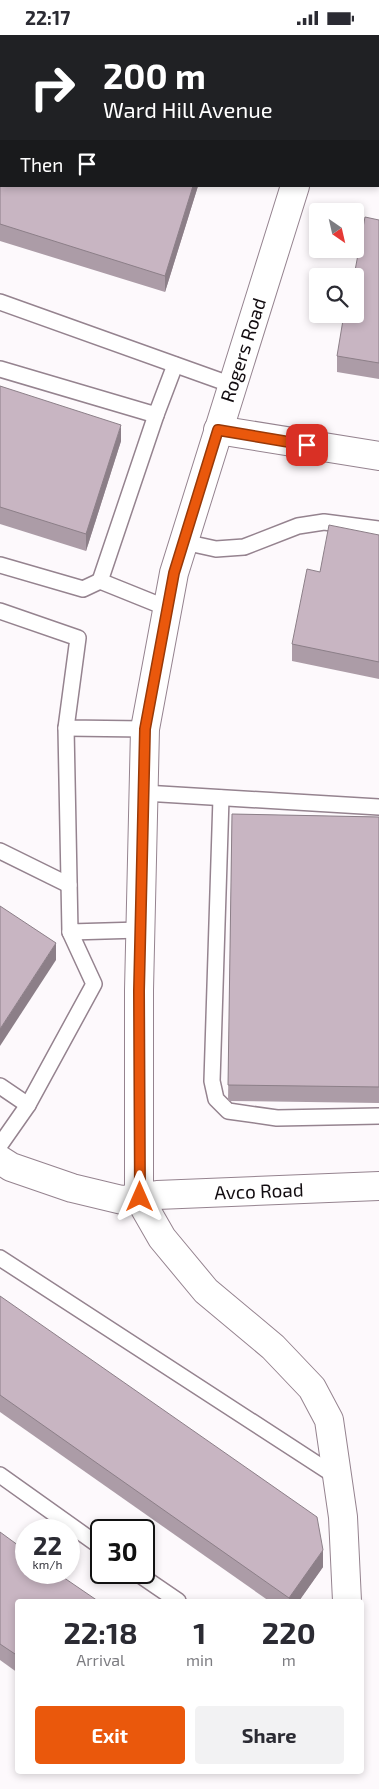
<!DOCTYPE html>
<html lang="en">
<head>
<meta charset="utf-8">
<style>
  :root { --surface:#fff; --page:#f2f2f3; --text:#2b2b33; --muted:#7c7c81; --accent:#ea580c }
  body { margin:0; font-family:"Exo 2",sans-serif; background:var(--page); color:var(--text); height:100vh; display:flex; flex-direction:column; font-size:19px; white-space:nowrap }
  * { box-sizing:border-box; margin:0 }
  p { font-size:16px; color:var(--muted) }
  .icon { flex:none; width:28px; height:28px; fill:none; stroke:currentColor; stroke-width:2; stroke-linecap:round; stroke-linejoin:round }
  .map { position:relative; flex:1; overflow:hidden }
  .drawer { position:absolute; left:15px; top:1564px; width:349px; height:175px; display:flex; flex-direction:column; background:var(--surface); border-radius:5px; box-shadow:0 2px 8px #0003 }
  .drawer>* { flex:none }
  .banner { position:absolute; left:0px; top:0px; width:380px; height:152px; box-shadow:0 2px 8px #0003; background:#202124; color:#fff; overflow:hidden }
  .needle { width:32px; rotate:146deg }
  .fabs { position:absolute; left:309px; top:168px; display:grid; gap:10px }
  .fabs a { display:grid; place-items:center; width:55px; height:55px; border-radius:5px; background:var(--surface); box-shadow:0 2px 8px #0003; font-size:25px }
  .speed { position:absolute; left:15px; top:1484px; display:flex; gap:10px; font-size:25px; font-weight:700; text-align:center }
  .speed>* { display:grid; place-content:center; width:65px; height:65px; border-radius:50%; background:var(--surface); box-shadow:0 2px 8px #0003; line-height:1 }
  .speed small { font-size:12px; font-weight:400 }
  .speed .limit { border:2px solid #111; border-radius:8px; background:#fff; color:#111 }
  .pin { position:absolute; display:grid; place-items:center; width:42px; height:42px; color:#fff; margin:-21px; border-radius:10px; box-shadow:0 2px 8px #0006 }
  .me { position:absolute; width:55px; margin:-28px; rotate:0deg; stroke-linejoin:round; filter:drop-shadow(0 0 4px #0008) }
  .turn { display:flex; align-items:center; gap:18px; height:105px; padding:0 20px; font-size:22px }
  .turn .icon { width:65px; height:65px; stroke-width:2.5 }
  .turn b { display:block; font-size:35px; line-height:42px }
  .then { display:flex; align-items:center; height:48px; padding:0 20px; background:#0003; gap:10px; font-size:19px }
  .eta { display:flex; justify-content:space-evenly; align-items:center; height:85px; text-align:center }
  .eta b { font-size:30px; font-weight:700; line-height:35px }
  .action { display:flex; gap:10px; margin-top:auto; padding:10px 20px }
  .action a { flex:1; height:58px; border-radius:5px; background:var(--accent); color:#fff; font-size:20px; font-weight:700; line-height:58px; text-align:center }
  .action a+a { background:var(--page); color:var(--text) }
  .status { display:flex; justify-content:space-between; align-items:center; height:35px; padding:0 25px; background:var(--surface); direction:ltr }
  .status svg { height:14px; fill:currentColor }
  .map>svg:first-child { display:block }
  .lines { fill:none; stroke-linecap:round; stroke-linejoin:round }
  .lane-casing { stroke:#95838f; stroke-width:18 }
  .street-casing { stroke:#95838f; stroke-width:30 }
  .lane { stroke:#fff; stroke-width:15 }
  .street { stroke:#fff; stroke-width:28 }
  .wall { fill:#ac9ca7 }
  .shaded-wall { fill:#8c7f88 }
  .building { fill:#c8b5c2; stroke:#8c7f88 }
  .route-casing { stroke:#983908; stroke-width:12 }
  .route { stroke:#ea580c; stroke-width:9 }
  .labels { text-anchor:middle; stroke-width:5; stroke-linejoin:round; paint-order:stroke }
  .street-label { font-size:19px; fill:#120c10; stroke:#fff }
</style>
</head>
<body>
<div class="status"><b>22:17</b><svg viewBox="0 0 49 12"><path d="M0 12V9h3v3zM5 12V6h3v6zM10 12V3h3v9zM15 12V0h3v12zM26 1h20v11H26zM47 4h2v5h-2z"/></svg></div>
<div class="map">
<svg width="379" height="1754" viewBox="0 0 379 1754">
  <rect width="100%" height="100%" fill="#fdf9fc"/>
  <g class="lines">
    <g class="lane-casing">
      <g id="lane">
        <path d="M256,1V0"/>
        <path d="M0,267L232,350"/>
        <path d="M0,334L156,380L175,330"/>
        <path d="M156,380L100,546L167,573"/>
        <path d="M184,507L216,514L244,512L298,491L324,487L379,494"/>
        <path d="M0,530L83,554L100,546"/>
        <path d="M0,576L78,603L66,693L145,694"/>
        <path d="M66,693L70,897L140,895"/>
        <path d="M144,758L379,772"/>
        <path d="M221,763L212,1046L216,1064L228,1076L277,1083L379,1081"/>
        <path d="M0,816L69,850"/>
        <path d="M0,1051L28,1070"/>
        <path d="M0,1110L28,1070L94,949L70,897"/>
        <path d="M0,1223L337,1442"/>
        <path d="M0,1440L101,1512"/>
        <path d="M137,1538L178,1566"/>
      </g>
    </g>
    <g class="street-casing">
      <g id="street">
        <path d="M342,1V0"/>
        <path d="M295,151L174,538L145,694L139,955V1163L162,1203L206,1256L273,1312L312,1353L329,1385L343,1482L347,1566"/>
        <path d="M218,395L379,421"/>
        <path d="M0,1125L11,1132L72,1153L122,1165L157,1160L379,1151"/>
      </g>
    </g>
    <use href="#lane" class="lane"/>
    <use href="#street" class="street"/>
  </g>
  <g class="wall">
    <path d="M0,67L1,151H198L165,257L0,206Z"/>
    <path d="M379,185V344L337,337V321L355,279Z"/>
    <path d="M0,351L121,406L86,516L0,489Z"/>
    <path d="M379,500V644L292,626V609Z"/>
    <path d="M232,779L379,782V1068L228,1066Z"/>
    <path d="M0,1261L323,1532L299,1566H269L0,1377Z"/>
    <path d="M0,1497L18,1566V1638L0,1625Z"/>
  </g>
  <g class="shaded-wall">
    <path d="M1,45V62L0,66V49Z"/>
    <path d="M193,151H198L165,257V241Z"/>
    <path d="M121,390V406L86,516V499Z"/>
    <path d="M56,908V925L0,1011V994Z"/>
    <path d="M323,1515V1532L299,1566H289V1563Z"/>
  </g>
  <g class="building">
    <path d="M0,0H194V1H1V45L0,49Z"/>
    <path d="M0,67L1,68V151H193L165,241L0,189Z"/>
    <path d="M365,182L379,185V328L337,321L344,279H355L354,241Z"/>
    <path d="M0,351L121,390L86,499L0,472Z"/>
    <path d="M329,490L379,500V627L292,609L307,534L320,537Z"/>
    <path d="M232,779L379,782V1052L228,1050Z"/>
    <path d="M0,871L56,908L0,994Z"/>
    <path d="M0,1261L317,1482L323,1515L289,1563L0,1360Z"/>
    <path d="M0,1497L26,1516V1538H57L98,1566H18V1621L0,1609Z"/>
  </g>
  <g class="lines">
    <g class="route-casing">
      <path id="route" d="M140,1162L139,956L145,694L174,538L218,395L307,410"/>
    </g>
    <use href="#route" class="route"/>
  </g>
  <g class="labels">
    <g class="street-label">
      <text transform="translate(243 315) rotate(-72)" y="7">Rogers Road</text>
      <text transform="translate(259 1156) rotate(-2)" y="7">Avco Road</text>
    </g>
  </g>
</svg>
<div class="fabs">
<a><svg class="needle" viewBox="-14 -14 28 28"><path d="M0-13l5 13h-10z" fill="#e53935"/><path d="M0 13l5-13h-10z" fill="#7c7c81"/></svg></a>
<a><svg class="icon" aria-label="search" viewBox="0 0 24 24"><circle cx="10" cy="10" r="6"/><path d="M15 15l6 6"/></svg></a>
</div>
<div class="speed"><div>22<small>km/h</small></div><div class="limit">30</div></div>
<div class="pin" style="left:307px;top:410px;background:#d93025"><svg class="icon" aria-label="arrive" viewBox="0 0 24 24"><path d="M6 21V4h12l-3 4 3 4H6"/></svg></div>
<svg class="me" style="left:140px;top:1162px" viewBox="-20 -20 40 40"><path d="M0-17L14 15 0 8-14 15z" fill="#ea580c" stroke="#fff" stroke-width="4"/></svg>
<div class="banner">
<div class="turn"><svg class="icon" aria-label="right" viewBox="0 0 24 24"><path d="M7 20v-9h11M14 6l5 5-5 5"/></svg><div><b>200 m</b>Ward Hill Avenue</div></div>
<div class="then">Then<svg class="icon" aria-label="arrive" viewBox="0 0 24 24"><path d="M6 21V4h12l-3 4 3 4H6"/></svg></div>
</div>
<section class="drawer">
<div class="eta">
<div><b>22:18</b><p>Arrival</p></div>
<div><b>1</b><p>min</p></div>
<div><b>220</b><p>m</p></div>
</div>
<div class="action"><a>Exit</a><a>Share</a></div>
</section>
</div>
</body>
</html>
